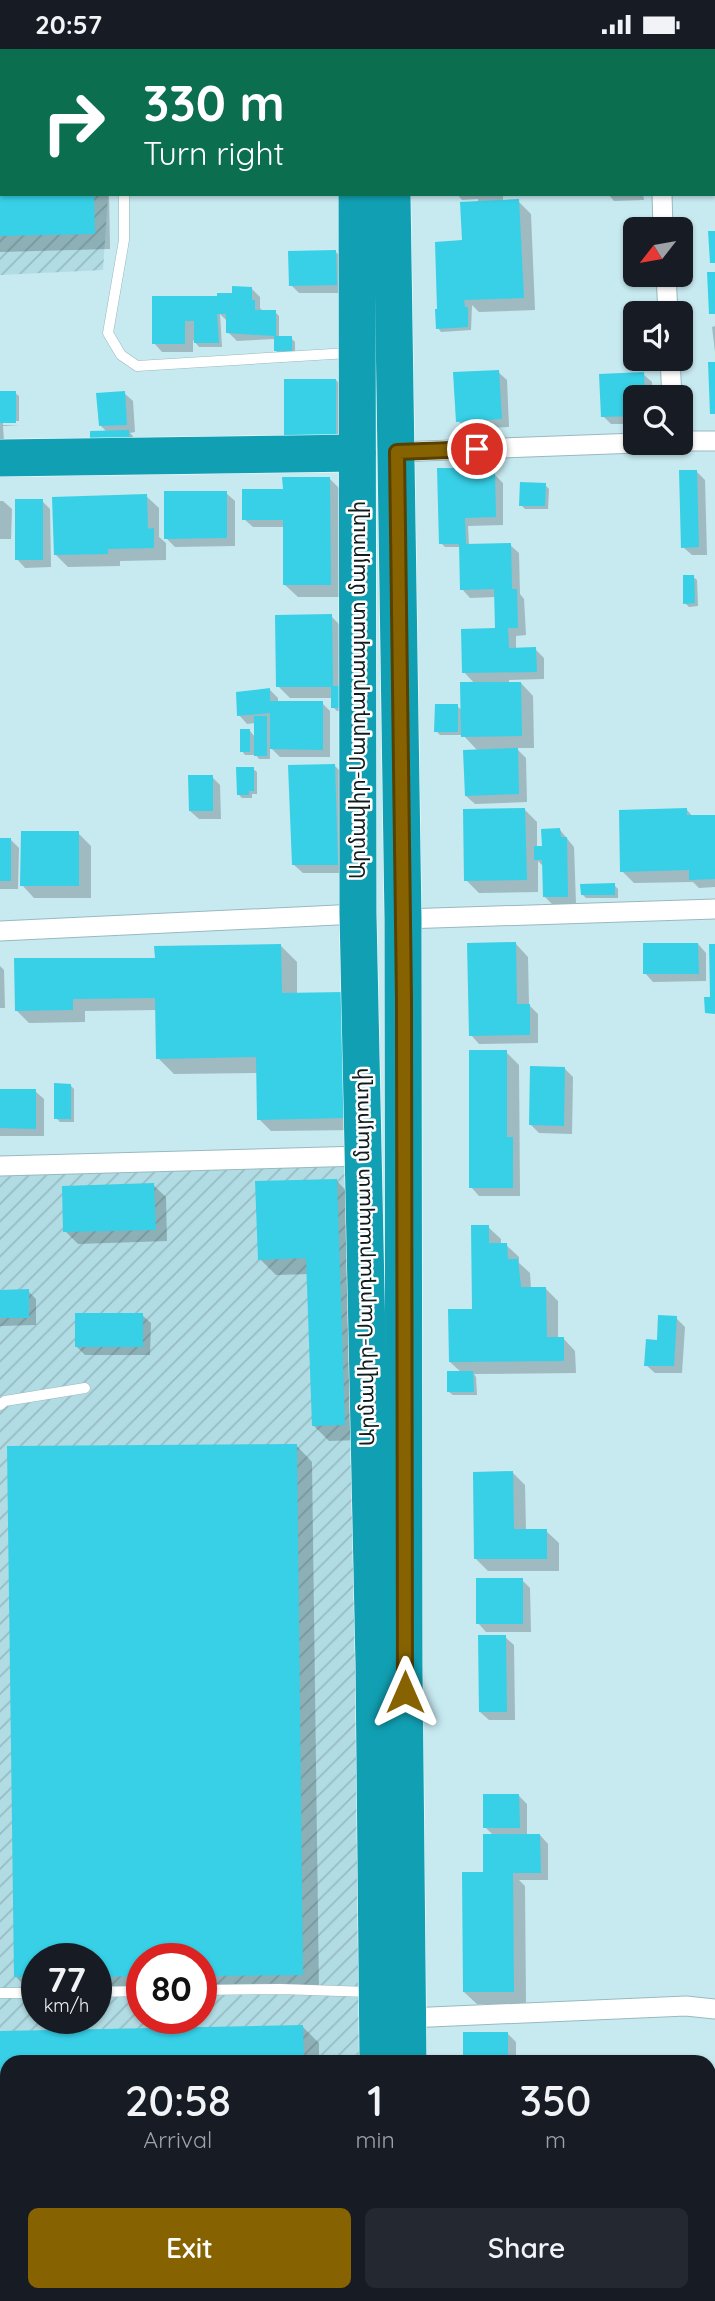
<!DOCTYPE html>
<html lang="en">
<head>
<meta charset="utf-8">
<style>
  :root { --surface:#171b24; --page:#242831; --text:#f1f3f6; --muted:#9ea1a6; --accent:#866300 }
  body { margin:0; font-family:Quicksand,"Noto Sans Armenian",sans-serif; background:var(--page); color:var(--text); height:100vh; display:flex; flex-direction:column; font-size:26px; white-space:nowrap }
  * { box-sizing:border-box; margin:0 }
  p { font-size:23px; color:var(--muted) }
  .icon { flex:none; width:38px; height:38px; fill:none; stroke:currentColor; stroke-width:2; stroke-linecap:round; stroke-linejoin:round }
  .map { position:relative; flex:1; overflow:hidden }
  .details { position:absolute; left:0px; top:2006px; width:716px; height:247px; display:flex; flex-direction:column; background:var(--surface); border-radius:21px 21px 0 0; box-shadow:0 2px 5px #0004 }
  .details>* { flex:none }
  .top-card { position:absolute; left:0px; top:0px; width:716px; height:147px; box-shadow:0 2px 5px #0004; background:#0b6e4f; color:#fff; overflow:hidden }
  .needle { width:46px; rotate:239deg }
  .fabs { position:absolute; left:623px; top:168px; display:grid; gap:14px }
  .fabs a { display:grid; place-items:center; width:70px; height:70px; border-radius:10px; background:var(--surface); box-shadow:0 2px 5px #0004; font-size:35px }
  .speed { position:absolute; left:21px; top:1894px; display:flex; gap:14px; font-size:35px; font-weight:700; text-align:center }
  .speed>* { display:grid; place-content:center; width:91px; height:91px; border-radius:50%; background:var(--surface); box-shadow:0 2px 5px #0004; line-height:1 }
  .speed small { font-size:18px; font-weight:400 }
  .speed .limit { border:10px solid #d22; background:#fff; color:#111 }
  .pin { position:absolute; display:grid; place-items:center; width:60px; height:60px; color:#fff; margin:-30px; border:4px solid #fff; border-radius:50%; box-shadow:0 2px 7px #0007 }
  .me { position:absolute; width:77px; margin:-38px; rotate:0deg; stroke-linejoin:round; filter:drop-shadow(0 0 5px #0008) }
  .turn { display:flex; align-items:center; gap:24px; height:147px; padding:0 28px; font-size:32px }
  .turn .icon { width:91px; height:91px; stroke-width:2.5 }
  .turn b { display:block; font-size:49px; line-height:60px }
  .eta { display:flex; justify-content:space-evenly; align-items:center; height:119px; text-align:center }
  .eta b { font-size:42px; font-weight:600; line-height:49px }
  .primary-button { display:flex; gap:14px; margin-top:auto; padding:14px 28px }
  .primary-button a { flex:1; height:80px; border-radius:10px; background:var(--accent); color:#fff; font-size:28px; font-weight:600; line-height:80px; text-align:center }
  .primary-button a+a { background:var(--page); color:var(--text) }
  .status { display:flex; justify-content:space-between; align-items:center; height:49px; padding:0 35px; background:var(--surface); direction:ltr }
  .status svg { height:19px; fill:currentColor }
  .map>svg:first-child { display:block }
  .industrial { fill:url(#industrial-furrows); fill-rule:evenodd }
  .shadow { fill:#0003 }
  .building { fill:#37d0e7 }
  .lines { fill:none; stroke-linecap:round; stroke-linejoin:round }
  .lane-casing { stroke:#98b9bf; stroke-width:11 }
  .street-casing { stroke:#98b9bf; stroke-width:21 }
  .highway-casing { stroke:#fff; stroke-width:38 }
  .lane { stroke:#fff; stroke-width:10 }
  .street { stroke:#fff; stroke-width:19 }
  .highway { stroke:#11a0b3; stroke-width:37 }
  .route-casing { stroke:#574000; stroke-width:18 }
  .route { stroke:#866300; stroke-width:12 }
  .labels { text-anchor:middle; stroke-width:5; stroke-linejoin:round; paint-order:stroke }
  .street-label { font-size:21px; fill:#0f1c1e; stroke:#fff }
</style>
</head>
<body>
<div class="status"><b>20:57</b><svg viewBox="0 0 49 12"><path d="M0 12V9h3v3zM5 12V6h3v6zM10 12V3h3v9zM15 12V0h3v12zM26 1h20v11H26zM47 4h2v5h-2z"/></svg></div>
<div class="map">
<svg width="715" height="2252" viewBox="0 0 715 2252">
  <defs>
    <pattern id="industrial-furrows" width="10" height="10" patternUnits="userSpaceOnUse" patternTransform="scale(1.75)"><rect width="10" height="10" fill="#b1dce4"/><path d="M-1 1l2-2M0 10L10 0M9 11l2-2" fill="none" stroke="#97bcc3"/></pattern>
  </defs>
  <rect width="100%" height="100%" fill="#c7e9f0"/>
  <g class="industrial">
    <path d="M0,0H118L2,2V145H108L103,221L0,226Z"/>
    <path d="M355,1116L360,2012H7V2097L0,2096V1123ZM37,1909H96V1969H37ZM142,1909H201V1969H142Z"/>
  </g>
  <g class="shadow">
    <path d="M149,0H219L149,2Z"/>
    <rect x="296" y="0" width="37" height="2"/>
    <path d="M421,0H528V2H422Z"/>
    <path d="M714,21H715V78L714,77Z"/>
    <path d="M0,88H2V145H109L110,200L0,203Z"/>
    <path d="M457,145H503V153L518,152L531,165L535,261L479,263L472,256L471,281L441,283L438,279L478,154V150L462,151Z"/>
    <path d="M608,145H643L644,151L614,152Z"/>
    <path d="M335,202L343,211L344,244H299L291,236Z"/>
    <path d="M251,239L260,248V259L263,262L275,263L279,267V289H291L295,293V305H279L275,301V290L237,292L228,283V273L220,265L222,298H199L193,291V303H162L154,294V249H219Z"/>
    <path d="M656,257L664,264H635V283L630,277L629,258Z"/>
    <path d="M715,277V303L712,278Z"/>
    <path d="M498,323L507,331L509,378L466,380L458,372Z"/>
    <path d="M643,325L652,333V348H635V375H611L603,367Z"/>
    <path d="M336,331L348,344V402H298Z"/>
    <path d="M0,344H15L19,347V372H3V376L20,377H3L4,392H0Z"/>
    <path d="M124,344L133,352L135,383L130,384L133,387V397L107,383L101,377Z"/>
    <path d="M463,421L468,426L494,425L503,434V476L468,477L469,496H510L519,504L520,545L524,550L526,586L516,587V601L535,600L544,609V630L509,631V634H521L533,647L534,699H516L526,709L527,753L475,755L466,747L478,702L463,686H440L436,682L457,657L463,662L475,635L464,623L497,581L496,548L470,549L462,540L461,498H445L441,494Z"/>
    <path d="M696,422L705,431L707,506H692L683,498Z"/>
    <path d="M330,430L342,442L343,548H298L285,536V478H253L244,470L284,442Z"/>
    <path d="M545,436L549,440L548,460H525L521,456Z"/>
    <path d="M226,444L235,452V497L175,498L166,489Z"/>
    <path d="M146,447L159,459V488L166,494V511L120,512V517L68,518L56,506Z"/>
    <path d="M0,452H3L12,460L11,490H0Z"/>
    <path d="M42,452L50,460L51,518L25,519L17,510Z"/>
    <path d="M693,528L697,531L698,557L689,558L685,554Z"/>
    <path d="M331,567L344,580L357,662H337L333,658V649H290L278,637Z"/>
    <path d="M270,641L278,649V653L322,654L330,662V708H280L270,698V710H259L256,706H245L242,702L250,682L255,688V674L247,675L239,666Z"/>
    <path d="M335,717L347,729L345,824H303L294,816Z"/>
    <path d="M253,720L257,723V745H252V749H242L238,745Z"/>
    <path d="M212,728L220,736L221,770H199L190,762Z"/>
    <path d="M524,760L537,773V799H543L560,781L574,798L576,855L553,856L545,848L544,818L538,812V843L479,844L466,831Z"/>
    <path d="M687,761L693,768L715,767V838L699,839L693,833L634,834L622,822Z"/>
    <path d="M78,784L91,797V849H34L22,836Z"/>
    <path d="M0,790H10L19,799L18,840H0Z"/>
    <path d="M614,836L618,840V849H586L582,845Z"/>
    <path d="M516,895L528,908L529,956L538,965V994L479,995L471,986Z"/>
    <path d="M698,895L706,904V932L653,933L645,924Z"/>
    <path d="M281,897L297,913V945L344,944L355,1081L271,1082L259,1070L258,1024L174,1025L158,1009L157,961L85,962V973L29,974L16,961L156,911Z"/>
    <path d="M0,917L4,921L5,959H0Z"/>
    <path d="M506,1003L519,1016L520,1147H479L471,1138Z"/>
    <path d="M565,1020L573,1028L572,1085L539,1084L530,1075Z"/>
    <path d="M70,1036L74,1040V1073H60L56,1069Z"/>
    <path d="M0,1042H35L44,1050V1087H0Z"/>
    <path d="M336,1131L352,1148L360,1391L329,1392L313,1376L309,1225L276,1226L260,1210Z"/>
    <path d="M153,1136L166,1148L167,1192L78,1195L65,1182Z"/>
    <path d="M488,1178L501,1190V1196H506L519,1208V1214L530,1224L531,1240H546L558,1252V1290L563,1289L575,1302L576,1324L474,1325L476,1328L477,1346H453L449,1343L462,1324L450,1313L473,1261Z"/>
    <path d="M28,1242L36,1250V1276L0,1277V1243Z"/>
    <path d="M142,1266L151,1274L150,1306H85L77,1298Z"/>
    <path d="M676,1269L685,1278L682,1324H655L646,1316L658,1293Z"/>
    <path d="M296,1396L312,1413L319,1941L201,1942V1909H142V1943H96V1909H37V1944H32L16,1928Z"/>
    <path d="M513,1424L525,1436L526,1482H546L559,1494V1522H488L476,1510Z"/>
    <path d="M522,1531L530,1539L531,1583H486L478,1574Z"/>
    <path d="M505,1588L514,1596L515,1671H489L480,1663Z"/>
    <path d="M519,1747L527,1755V1786H540L548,1795V1831H519L525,1837L526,1955H477L464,1943L493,1786L485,1778Z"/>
    <path d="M303,1978L319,1994V2012H7V2066H0V1984Z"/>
    <path d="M465,1984L508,1985L516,1993V2012H465Z"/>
    <path d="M0,2192H7V2245H71V2249L0,2248Z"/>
    <rect x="302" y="2245" width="62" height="7"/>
    <rect x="467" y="2245" width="44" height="7"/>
  </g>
  <g class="building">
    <path d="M0,145H94L95,185L0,187Z"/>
    <path d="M519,150L524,249L464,251L465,258H468V278L436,280L435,260H437L435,193L462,191L460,153Z"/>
    <path d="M708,182H715V214H710Z"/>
    <path d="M336,201L337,236L289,237L288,202Z"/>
    <path d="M707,223H715V265H709Z"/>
    <path d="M232,237L252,238V251H255V261H276V287H292V302H274V287L226,284V265H217L219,294H194V272H185V295H152V247H217V244H232Z"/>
    <path d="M657,255V264H635V278H628V256Z"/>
    <path d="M708,313H715V365H710Z"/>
    <path d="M499,321L502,370L456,373L453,323Z"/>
    <path d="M644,323L645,348H635V367L601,368L599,325Z"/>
    <rect x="284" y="330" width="52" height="60"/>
    <rect x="0" y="342" width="16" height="32"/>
    <path d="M125,342L127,376L99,377L96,344Z"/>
    <path d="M129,381L130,393L90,394V382Z"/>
    <path d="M437,419H464V424H495L496,468L465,469L466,495L511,494L512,540H517L518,579H508L509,599L536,598L537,623L462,624L461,580L495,579L494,540L460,541L459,495H439Z"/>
    <path d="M679,421H697L699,498L681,499Z"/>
    <path d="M282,428H330L331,536H283V471H242V440H283Z"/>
    <path d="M520,433L546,434L545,457H519Z"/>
    <path d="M164,442H227V489L164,490Z"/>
    <path d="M147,445L148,480L154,479V499L108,500V505L54,506L52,448Z"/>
    <rect x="15" y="450" width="28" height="61"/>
    <path d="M683,526H694L695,554L683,555Z"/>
    <path d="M332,565L333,637H353L354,659H331V638H276L275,566Z"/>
    <path d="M460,633H521L522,687L461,688Z"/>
    <path d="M270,639V652H323V701L270,700V664L237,667L236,643Z"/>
    <path d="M435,655H458V683H434Z"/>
    <rect x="254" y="667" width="13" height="40"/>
    <rect x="240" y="680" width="10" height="23"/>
    <path d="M518,699L519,745L465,747L463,701Z"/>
    <path d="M335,715L338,816H292L288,716Z"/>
    <path d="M236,718H254V742H249V746H237Z"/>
    <path d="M188,726H213V762H189Z"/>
    <path d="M525,759L527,831L464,832L463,760Z"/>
    <path d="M687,759V766H715V830L689,831V821L620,823L619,761Z"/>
    <path d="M560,779L561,788H567L568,848H543L542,811H534V797H542L541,780Z"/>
    <path d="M21,782H79V837H20Z"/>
    <rect x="0" y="789" width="11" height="43"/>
    <path d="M615,834V846H581L580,835Z"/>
    <path d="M516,893L517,955H530V986L469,987L467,894Z"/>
    <path d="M643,894H698L699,925H643Z"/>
    <path d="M281,895L282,944L345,943L346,996H342L344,1069L257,1071L256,1008L156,1010L155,949L73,950V961L15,962L14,909H155L154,897Z"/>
    <path d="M709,895H715V965L705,964L704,948H710Z"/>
    <path d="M469,1001H507V1088H513V1139H469Z"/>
    <path d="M530,1017L565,1018L564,1077L529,1076Z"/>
    <path d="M54,1034L71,1035V1070H54Z"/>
    <path d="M0,1040H36V1080L0,1079Z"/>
    <path d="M337,1130L345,1376L312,1377L306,1209L258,1211L255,1132Z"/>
    <path d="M154,1134L156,1181L63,1183L62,1137Z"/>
    <path d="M471,1176H489V1194H507L508,1210H518L521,1238H546L547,1288H564V1312L449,1313L448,1260H472Z"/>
    <path d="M29,1240V1269H0V1241Z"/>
    <rect x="75" y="1264" width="68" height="34"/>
    <path d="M658,1266L677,1267L674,1317H644L646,1290L657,1291Z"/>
    <path d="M447,1322H473L474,1343H447Z"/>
    <path d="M297,1395L303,1926L201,1927V1909H142V1927L96,1928V1909H37V1928H14L7,1397Z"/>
    <path d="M513,1422L514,1480H547V1510H474L473,1423Z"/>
    <rect x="476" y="1529" width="47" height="46"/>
    <path d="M478,1586H506L507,1663H479Z"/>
    <path d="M483,1745H519L520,1779H483Z"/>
    <path d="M483,1785H540L541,1824H513L514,1943H463L462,1823H483Z"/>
    <path d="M303,1976L304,2012H7V2050H0V1982Z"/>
    <rect x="463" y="1983" width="45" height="29"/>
    <path d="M0,2096L7,2097V2126L0,2125Z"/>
    <rect x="0" y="2191" width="7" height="46"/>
    <rect x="300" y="2245" width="48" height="7"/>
    <path d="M465,2245H504V2252H466Z"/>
  </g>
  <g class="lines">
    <g class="lane-casing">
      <g id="lane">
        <path d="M124,0V2"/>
        <path d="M124,145V191L108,284L121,306L137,317L349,304"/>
        <path d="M0,1356L5,1352L85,1339"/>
        <path d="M201,1941L280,1940L369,1943"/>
        <path d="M96,1943L142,1942"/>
        <path d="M0,1944H37"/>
        <path d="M0,2136H7"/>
        <path d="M285,2252V2245"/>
      </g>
    </g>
    <g class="street-casing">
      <g id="street">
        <path d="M654,0V2"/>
        <path d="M662,145L663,180"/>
        <path d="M666,226L668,264"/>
        <path d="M670,310L672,348"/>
        <path d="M681,392H715"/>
        <path d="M397,403L638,394"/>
        <path d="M403,870L715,860"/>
        <path d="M0,882L358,865"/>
        <path d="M0,1117L362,1107"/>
        <path d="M408,1969L686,1957L715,1960"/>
      </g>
    </g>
    <g class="highway-casing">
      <g id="highway">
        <path d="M356,0V2"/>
        <path d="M389,0V2"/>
        <path d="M357,145L358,865L374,1615L378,2012"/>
        <path d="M392,145L403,870L404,1616L408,2012"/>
        <path d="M0,409L357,404"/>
        <path d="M382,2245V2252"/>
        <path d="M411,2245V2252"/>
      </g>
    </g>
    <use href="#lane" class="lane"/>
    <use href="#street" class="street"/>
    <use href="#highway" class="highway"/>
  </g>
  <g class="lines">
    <g class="route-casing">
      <path id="route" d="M405,1643L404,951L397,403L477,400"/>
    </g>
    <use href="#route" class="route"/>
  </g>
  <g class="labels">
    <g class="street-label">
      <text transform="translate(358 641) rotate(-90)" y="7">Արմավիր-Սարդարապատ մայրուղի</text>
      <text transform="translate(364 1208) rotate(-91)" y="7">Արմավիր-Սարդարապատ մայրուղի</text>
    </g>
  </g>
</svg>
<div class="fabs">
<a><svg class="needle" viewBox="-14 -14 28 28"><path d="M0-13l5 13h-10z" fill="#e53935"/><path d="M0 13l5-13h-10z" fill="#9ea1a6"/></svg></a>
<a><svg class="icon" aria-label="sound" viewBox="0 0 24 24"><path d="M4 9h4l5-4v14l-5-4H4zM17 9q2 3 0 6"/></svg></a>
<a><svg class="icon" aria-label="search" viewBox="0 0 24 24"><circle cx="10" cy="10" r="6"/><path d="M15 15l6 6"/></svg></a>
</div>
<div class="speed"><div>77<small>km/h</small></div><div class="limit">80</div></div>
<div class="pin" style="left:477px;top:400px;background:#d93025"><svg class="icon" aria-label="arrive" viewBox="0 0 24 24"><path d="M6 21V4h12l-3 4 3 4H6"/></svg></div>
<svg class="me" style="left:405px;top:1643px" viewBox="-20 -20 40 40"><path d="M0-17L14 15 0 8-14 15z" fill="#866300" stroke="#fff" stroke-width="4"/></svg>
<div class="top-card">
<div class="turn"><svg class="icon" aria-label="right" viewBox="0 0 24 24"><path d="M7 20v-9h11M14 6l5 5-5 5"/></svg><div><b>330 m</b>Turn right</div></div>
</div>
<section class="details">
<div class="eta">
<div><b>20:58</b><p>Arrival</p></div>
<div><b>1</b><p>min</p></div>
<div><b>350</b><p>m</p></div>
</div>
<div class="primary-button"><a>Exit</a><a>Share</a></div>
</section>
</div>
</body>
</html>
